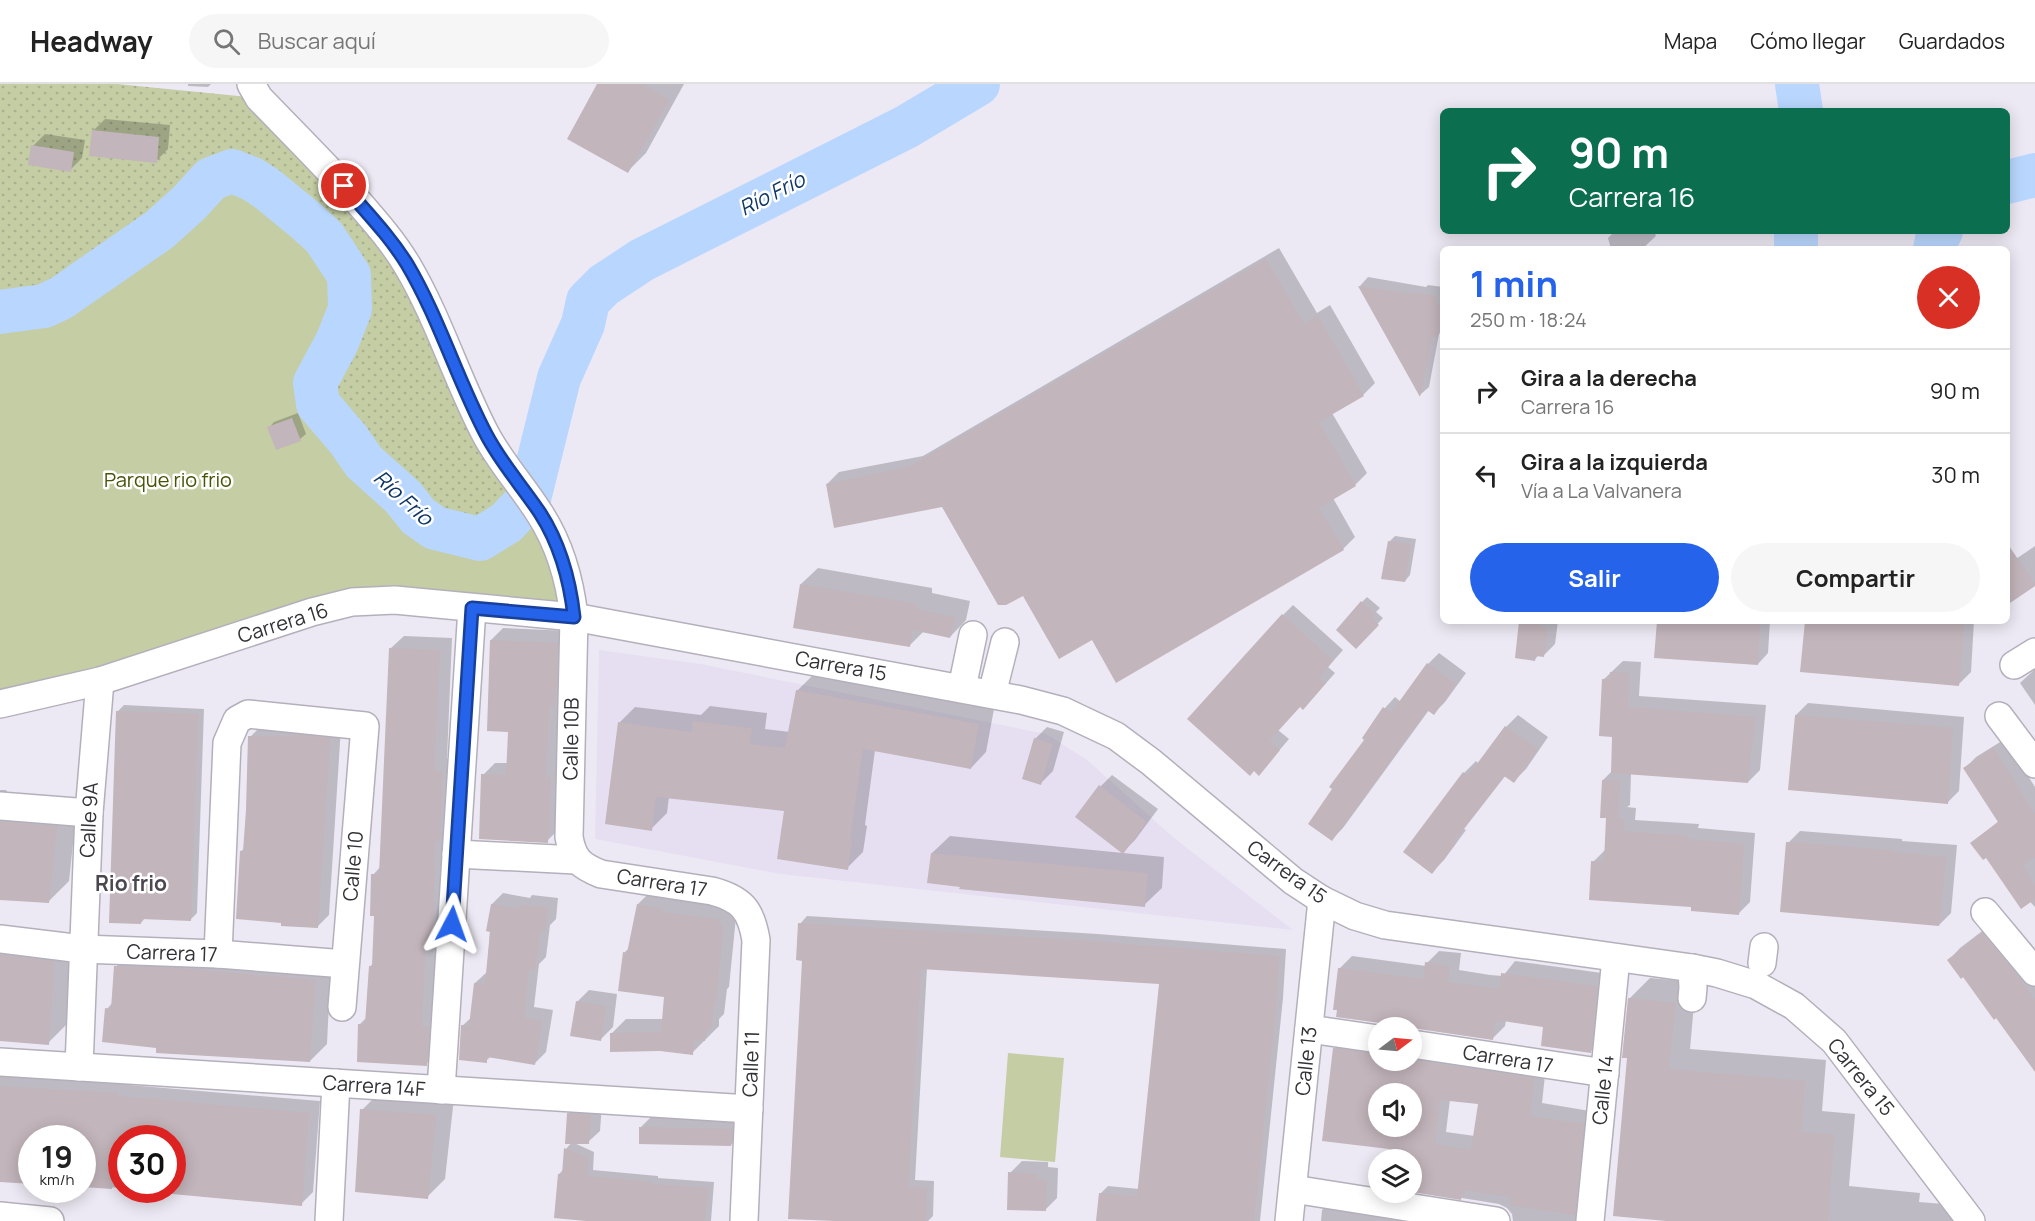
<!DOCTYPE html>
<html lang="es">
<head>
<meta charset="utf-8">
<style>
  :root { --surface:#fff; --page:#f6f6f6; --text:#222; --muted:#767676; --line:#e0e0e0; --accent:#2563eb }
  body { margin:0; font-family:Manrope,sans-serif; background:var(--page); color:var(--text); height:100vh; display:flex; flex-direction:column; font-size:22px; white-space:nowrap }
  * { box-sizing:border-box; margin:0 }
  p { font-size:20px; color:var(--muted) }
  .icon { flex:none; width:33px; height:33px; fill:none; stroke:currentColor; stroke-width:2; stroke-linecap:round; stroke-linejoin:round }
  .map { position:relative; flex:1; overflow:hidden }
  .details { position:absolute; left:1440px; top:162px; width:570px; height:378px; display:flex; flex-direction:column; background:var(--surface); border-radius:9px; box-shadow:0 3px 15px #0003 }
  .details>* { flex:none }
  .top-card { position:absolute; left:1440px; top:24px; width:570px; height:126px; border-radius:9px; box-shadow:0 3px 15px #0003; background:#0b6e4f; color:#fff; overflow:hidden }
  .needle { width:39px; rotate:74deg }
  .fabs { position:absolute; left:1368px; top:933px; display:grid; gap:12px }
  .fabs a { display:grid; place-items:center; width:54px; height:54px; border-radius:50%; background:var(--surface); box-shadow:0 3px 15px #0003; font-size:30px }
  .speed { position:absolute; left:18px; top:1041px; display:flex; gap:12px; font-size:30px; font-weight:700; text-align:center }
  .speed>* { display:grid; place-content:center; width:78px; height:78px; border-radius:50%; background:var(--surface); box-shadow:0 3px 15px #0003; line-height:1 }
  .speed small { font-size:15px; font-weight:400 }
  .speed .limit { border:9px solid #d22; background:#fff; color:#111 }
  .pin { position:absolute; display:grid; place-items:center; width:51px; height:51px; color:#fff; margin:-26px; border:3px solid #fff; border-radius:50%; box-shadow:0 2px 6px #0007 }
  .me { position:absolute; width:66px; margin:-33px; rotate:4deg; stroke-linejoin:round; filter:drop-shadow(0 0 4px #0008) }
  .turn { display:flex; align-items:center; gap:21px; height:126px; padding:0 30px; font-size:27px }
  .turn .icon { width:78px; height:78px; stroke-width:2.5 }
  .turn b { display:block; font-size:42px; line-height:51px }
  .round { display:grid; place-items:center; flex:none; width:63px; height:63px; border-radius:32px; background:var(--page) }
  .overview { display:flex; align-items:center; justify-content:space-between; height:102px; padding:0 30px }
  h1 { font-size:36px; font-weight:700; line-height:45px; color:var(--accent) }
  .primary-button { display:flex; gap:12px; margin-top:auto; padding:12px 30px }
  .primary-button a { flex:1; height:69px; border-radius:36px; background:var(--accent); color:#fff; font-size:24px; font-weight:700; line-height:69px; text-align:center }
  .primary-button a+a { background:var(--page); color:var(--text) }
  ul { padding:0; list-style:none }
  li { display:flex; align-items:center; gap:18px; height:84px; padding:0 30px; border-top:2px solid var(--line) }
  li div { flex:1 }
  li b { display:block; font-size:22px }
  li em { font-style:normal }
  header { display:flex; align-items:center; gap:36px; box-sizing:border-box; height:84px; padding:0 30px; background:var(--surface); border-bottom:2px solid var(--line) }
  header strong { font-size:28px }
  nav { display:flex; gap:33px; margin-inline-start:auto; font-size:21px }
  .search { width:420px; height:54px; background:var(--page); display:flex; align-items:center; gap:15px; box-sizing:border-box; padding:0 21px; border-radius:33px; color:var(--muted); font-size:22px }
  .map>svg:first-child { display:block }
  .built { fill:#e6dff2 }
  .grass { fill:url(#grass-dots) }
  .park { fill:#c4cda4 }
  .shadow { fill:#0003; fill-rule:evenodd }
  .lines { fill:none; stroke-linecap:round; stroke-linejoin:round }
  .river { stroke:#b9d7fe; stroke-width:44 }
  .building { fill:#c2b5bb; fill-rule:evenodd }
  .minor-casing { stroke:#b4b0bb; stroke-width:30 }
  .minor { stroke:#fff; stroke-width:27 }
  .route-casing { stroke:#184099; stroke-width:15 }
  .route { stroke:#2563eb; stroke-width:10 }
  .labels { text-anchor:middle; stroke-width:5; stroke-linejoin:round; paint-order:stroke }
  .park-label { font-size:20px; fill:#495308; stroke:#fff }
  .street-label { font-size:20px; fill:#323135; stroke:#fff }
  .water-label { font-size:21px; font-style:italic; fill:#103665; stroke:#fff }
  .neighbourhood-label { font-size:21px; font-weight:bold; fill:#4a4750; stroke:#fff }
</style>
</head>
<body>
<header>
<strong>Headway</strong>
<div class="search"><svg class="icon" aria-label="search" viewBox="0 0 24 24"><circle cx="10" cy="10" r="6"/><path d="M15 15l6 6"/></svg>Buscar aquí</div>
<nav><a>Mapa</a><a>Cómo llegar</a><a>Guardados</a></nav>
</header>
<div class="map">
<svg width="2035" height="1137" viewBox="0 0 2035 1137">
  <defs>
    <pattern id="grass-dots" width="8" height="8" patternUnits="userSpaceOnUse" patternTransform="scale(1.5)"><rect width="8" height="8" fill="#c4cda4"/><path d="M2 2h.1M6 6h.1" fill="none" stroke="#a9b08e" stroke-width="1.8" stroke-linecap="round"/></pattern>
  </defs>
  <rect width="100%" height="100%" fill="#ede9f4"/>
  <path class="built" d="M599,566L701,580L1046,650L1086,675L1174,754L1293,846L780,790L595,755Z"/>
  <path class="grass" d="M0,0H117L259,14L353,112L529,415L506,439L486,453L475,455L435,444L418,432L403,413L364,378L348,355L318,320L315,309V299L322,282L349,191C325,151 291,119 252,95L202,104L189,119L159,146L61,214L44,222L0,228Z"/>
  <g class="park">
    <path d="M232,87L252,95L266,104L304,135L324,153L349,191L350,225L337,258L315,298L318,320L348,355L364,378L403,413L418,432L435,444L480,455L506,439L529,415L574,533L395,516L0,620V228L44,222L61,214L159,146L189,119L211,95Z"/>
    <path d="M1008,969L1064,974L1055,1078L1000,1073Z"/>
  </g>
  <g class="shadow">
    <path d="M188,0H211L208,3L188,2Z"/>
    <path d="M598,0H684L646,69L628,87Z"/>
    <path d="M105,35L170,41L168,65L156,77L93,47Z"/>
    <path d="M45,50L85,56L82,74L70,86L33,62Z"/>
    <path d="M1615,147H1654L1656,152L1642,165H1611L1608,154Z"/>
    <path d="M1279,164L1317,229L1330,221L1375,299L1363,311L1332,329L1367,389L1355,401L1333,414L1355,453L1343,465L1117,597L1093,554L1023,510L943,421L827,400L839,388L923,372Z"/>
    <path d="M1368,193L1426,203L1428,201L1443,203V246L1439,250L1429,303L1420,311L1360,202Z"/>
    <path d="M298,329L306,350L300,355L269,344L274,338Z"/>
    <path d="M1395,452L1416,455L1410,491L1405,497L1389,458Z"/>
    <path d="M2035,462V500L2007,519V481Z"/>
    <path d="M818,484L932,504V509L970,517L966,536L950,553L924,547L909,562L801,500Z"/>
    <path d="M1367,513L1380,524L1376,528L1383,534L1356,563L1362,518Z"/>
    <path d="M1293,521L1343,566L1328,583L1335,589L1313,614L1300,622L1278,646L1289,655L1259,690L1283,531Z"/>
    <path d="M1520,537H1558L1555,560L1543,572L1539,571L1535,575Z"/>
    <path d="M1658,537H1770L1768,569L1758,580Z"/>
    <path d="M1806,537H1974L1971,588L1959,600Z"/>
    <path d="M503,544L569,547L560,615L557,682H562L559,745L547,757L483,691L495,679H508L510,646L491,556Z"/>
    <path d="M404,552L452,554L447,675H454L439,967L426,980L360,940L367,933L370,883L373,879L376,831L373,791L381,782L391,564Z"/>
    <path d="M1439,569L1466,589L1445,618L1434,629L1429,626L1343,744L1332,755L1334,705L1385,624L1395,613L1401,618L1428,580Z"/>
    <path d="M1623,577L1641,578L1639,612L1766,621L1760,686L1748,698L1631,689L1630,721L1627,723L1636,724L1635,736L1699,740L1698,744L1755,749L1750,818L1738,830L1692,822L1593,778L1605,766L1607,735L1609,732L1603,696L1612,687L1614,651L1603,596Z"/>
    <path d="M2035,585V621L2020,599Z"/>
    <path d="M813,591L994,625L986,668L971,684L875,666L865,741L867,742L863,768L847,784L786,726L669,713L667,729L651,745L620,638L635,623L701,631L710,622L767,629L765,645L790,648L797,607Z"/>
    <path d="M1808,619L1964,633L1959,707L1947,719L1796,631Z"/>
    <path d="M124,621L204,625L197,829L191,835L145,834L141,839L118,627Z"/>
    <path d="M1518,631L1548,653L1526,685L1514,697L1506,691L1464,745L1466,746L1444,776L1432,788L1464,689L1476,677L1479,680L1506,643Z"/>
    <path d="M262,641L341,643L329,831L317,843L283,838L241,767L245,764L250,653Z"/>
    <path d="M1047,643L1064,648L1053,687L1041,699L1035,655Z"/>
    <path d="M2005,655L2035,703V823L1987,772L1972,759L1999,737L1965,684L1976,673Z"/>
    <path d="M1112,691L1158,725L1135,756L1123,768L1101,702Z"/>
    <path d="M0,706H6L11,714L77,722L69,797L48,818L0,814Z"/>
    <path d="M1800,747L1902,755V757L1957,761L1951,829L1939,841L1788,759Z"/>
    <path d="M950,752L1164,773L1162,804L1144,821L961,802L932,769Z"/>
    <path d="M652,806L732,821L736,833L729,903L727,905L724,930L719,935V942L692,969L612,949L626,935H664L666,911L624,869L630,863L638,820Z"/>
    <path d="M503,809L530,814L532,811L558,814L556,835L550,841L546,873L539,880L534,923L553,926L546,968L535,979L491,972L486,977L462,942L472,933L475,899L487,888L492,820Z"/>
    <path d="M807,832L1098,850L1286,865L1283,914L1260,1137H1098L1100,1110L1108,1102L1139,1105L1160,899L927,884L915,1096L934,1097L933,1132L928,1137H865L803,875L800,840Z"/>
    <path d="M1994,838L2035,888V986L1996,932L1964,891L1949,876L1960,864Z"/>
    <path d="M0,844L77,854L72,935L48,959L0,956Z"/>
    <path d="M133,865L331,879L327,960L310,977L157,963L107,925L113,918L116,883Z"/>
    <path d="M1439,867L1461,869L1459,886L1490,891L1503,892L1515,877L1609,890L1603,955L1590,968L1545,941L1506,936L1505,942L1492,955L1339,885L1352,872L1426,882L1427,879Z"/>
    <path d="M1650,894L1696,898L1690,965L1826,976L1822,1027L1855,1030L1849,1102L1920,1109L1919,1118L1944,1120L1958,1137H1682L1629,973V915Z"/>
    <path d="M589,906L617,910L613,943L601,955L577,918Z"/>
    <path d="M1347,953L1378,957V976H1412V956L1546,982L1542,1019L1596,1028L1578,1137H1513L1512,1130L1507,1124L1499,1120L1412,1106V1076L1390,1064L1334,965ZM1378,1010H1412V1042H1378ZM1450,1015L1480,1019L1475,1052L1446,1048Z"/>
    <path d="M0,989L129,998V1001L320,1017L313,1108L301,1120L134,1106H172V1054H122V1104L82,1102V1054H32L0,1096Z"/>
    <path d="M380,1008L454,1014L445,1095L427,1113L362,1026Z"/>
    <path d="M580,1018L602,1020L600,1047L588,1058L568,1030Z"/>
    <path d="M653,1031L743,1034V1049L731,1061L641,1043Z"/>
    <path d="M572,1058L594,1068L593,1086L647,1091L658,1092V1094L714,1098L711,1137H607L559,1090L564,1085L566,1065Z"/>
    <path d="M1022,1077L1048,1078V1083L1058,1084L1057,1114L1045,1126L1010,1089Z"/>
    <path d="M1335,1114L1484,1137H1321L1322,1126Z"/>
  </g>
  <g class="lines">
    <g class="river">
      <path d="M1797,0L1801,27"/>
      <path d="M2007,98L2035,91"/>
      <path d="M1796,165V147"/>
      <path d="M1935,165L1937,155L1941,147"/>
      <path d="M0,228L44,222L61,214L159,146L189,119L211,95L232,87L252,95L266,104L304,135L324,153L349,191L350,225L337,258L315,299L318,320L348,355L364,378L403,413L418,432L435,444L480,455L506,439L529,415L559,294L583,240L588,217L604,201L642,176L906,43L978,0"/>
    </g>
  </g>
  <g class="building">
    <path d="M597,0H641L669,16L628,89L567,55Z"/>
    <path d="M92,46L159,53L157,79L89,72Z"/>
    <path d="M31,61L74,68L71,88L28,81Z"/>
    <path d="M1266,175L1304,240L1318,232L1364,312L1319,338L1356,402L1319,424L1344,466L1116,599L1092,556L1059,575L1023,512L1006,521H998L942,423L834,444L826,400L909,383Z"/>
    <path d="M1358,202L1418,211V209L1436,212V219L1443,220L1438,253L1432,252L1420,313Z"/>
    <path d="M292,334L301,357L276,366L267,343Z"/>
    <path d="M1388,457L1411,460L1405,498L1381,495Z"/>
    <path d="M2007,459L2035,500V502L2007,521Z"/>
    <path d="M800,500L917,520L916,525L955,533L950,554L912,546L910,563L793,544Z"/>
    <path d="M1361,517L1375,531L1372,535L1379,541L1356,565L1336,546Z"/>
    <path d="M1282,530L1333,577L1319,594L1326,599L1303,626L1300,623L1269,657L1280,666L1259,692L1254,687L1250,692L1187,635Z"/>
    <path d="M1519,537H1540L1539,543L1547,544L1544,573L1536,572L1535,577L1515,574Z"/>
    <path d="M1657,537H1760L1758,581L1654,574Z"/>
    <path d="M1805,537H1964L1959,602L1800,588Z"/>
    <path d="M490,556L558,559L555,622L549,621L546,693H551L548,759L479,755L481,690L506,691L508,648L487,647Z"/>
    <path d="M389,564L440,566L434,687H442L440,757H435L433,865H425L422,943H429L427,982L357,978L358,940H365L369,882H372L374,832H370L371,790H379Z"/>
    <path d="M1427,579L1456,600L1434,631L1427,626L1332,757L1308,740L1332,705L1329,703L1364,656L1362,654L1383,623L1391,629Z"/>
    <path d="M1610,588L1629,589L1628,623L1755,633L1748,699L1611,689L1612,653L1599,652L1602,595H1610Z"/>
    <path d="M796,606L979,640L971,685L863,665L850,757H852L848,786L777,775L784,727L656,713L652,747L605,740L618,638L692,648L693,637L752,644L750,660L785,664Z"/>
    <path d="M116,627L198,630L191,837L141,835V840L109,839Z"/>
    <path d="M1795,631L1953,644L1948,720L1788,706Z"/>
    <path d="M1505,642L1538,665L1514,699L1504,692L1454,757L1456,759L1432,790L1403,768L1463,688L1468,692Z"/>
    <path d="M293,650L330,654L318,844L281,842V839L236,835L240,767H243L246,726L248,652H293Z"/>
    <path d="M1034,654L1053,660L1041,701L1022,695Z"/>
    <path d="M1994,664L2035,731V773L2022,781L2035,801V815L2021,825L1986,774L1983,776L1970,759L1998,738L1963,684Z"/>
    <path d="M1602,696L1620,697L1618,734H1600Z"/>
    <path d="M1099,701L1147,738L1123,770L1075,733Z"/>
    <path d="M1606,734L1624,735V747L1687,752V755L1744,760L1739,831L1691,827V823L1589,816L1591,777L1604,778Z"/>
    <path d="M0,738L57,742L49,819L0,816Z"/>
    <path d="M1786,758L1891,766V768L1946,773L1939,842L1780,828Z"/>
    <path d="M931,769L1148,789L1145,823L959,805L960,803L927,799Z"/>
    <path d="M491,820L519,825L520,821L548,824L545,848L540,847L535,886L529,885L524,934L542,937L535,981L487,973V979L459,976L461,941L469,942L474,899L485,900L490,848L486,847Z"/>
    <path d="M637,820L663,825L662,828L718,835L722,842L723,847L716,918H714L711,946L707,945L705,957L694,956L693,971L660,967L610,968V949L661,948L664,913L618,907L623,868L627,869Z"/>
    <path d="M798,839L1089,857L1279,872L1276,922L1254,1137H1096L1099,1109L1137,1113L1159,900L921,885L908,1103L927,1104L926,1137H835L788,1135L802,877L796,876Z"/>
    <path d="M1982,849L2016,890L2035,916V988L1996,934L1994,936L1963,893L1961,895L1947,876Z"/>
    <path d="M0,871L54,877L49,961L0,957Z"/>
    <path d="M1425,878L1449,882L1448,898L1477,902L1500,905L1501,889L1597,902L1591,969L1541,962L1543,943L1496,936L1493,956L1412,944H1388L1380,939L1336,933L1337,926H1333L1338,884L1423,895Z"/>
    <path d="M114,882L176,884L315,896L310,978L156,969V964L102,958L105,924L111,925Z"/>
    <path d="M1628,914L1675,919L1669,985L1805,997L1801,1048L1834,1051L1828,1137H1666L1613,1132L1627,974H1622Z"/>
    <path d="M576,917L606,922L601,957L570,952Z"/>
    <path d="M1333,964L1378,970V976H1412L1534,994L1530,1032L1584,1040L1575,1131L1510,1121L1511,1113L1465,1106L1464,1111H1462L1461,1116L1412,1108V1076H1387L1389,1065L1322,1057ZM1378,1010H1412V1042H1378ZM1440,1016L1478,1020L1471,1066L1435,1060Z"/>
    <path d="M0,1002L118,1009V1012L309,1029L302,1122L172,1110V1054H116L112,1105L82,1103V1054H32V1100L0,1098Z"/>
    <path d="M360,1025L436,1031L428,1115L355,1108Z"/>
    <path d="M567,1029L591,1031L589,1060H565Z"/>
    <path d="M639,1043L732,1045L731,1062L639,1060Z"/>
    <path d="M564,1064L588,1074L587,1092L640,1097L652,1098V1100L708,1104L705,1137H586L554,1134L558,1090H562Z"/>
    <path d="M1008,1088L1037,1090V1095L1047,1096L1046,1127L1007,1126Z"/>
  </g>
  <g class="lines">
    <g class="minor-casing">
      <g id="minor">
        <path d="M251,0L259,14C291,47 323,79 354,113C373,135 392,156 407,181C439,235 457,296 486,351C501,379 523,403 540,430C560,461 570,497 574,533L569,753C573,776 581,782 601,790L712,807C742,815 751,826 756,856L744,1137"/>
        <path d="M2014,581L2035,568"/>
        <path d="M962,604L973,551"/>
        <path d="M992,610L1005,558"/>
        <path d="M0,620L100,597L312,528L352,518L395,516L574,533L1021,616L1063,627L1116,652L1151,678L1293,797L1322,816L1355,832L1385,841L1692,884L1717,889L1756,901L1794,922L1834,957L1971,1137"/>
        <path d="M1999,632L2035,680"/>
        <path d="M0,722L89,729"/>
        <path d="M456,770L576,776"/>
        <path d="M1985,828L2035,888"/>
        <path d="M0,855L82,865L218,870L345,880"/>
        <path d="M218,870L227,659L237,636L248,630L365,642L342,923"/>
        <path d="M1762,879L1764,863"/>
        <path d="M1692,884L1693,904L1692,914"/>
        <path d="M1309,945L1378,955"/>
        <path d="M1412,960L1605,989"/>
        <path d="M0,978L749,1025"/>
        <path d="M79,983L89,729L100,597"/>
        <path d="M441,1006L472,524"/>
        <path d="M1293,1105L1496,1137"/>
        <path d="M0,1132L50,1137"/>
        <path d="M329,1137L336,999"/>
        <path d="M1289,1137L1322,816"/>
        <path d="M1590,1137L1616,874"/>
      </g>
    </g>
    <use href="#minor" class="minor"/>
  </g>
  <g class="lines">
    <g class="route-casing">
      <path id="route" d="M344,102C366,128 389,151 407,180C439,234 457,295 486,350C501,379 522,402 540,429C560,460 570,497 574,533L472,524L452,840"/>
    </g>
    <use href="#route" class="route"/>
  </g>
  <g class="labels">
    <g class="park-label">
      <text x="168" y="403">Parque rio frio</text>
    </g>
    <g class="street-label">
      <text transform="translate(283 539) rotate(-17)" y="7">Carrera 16</text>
      <text transform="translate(841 582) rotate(10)" y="7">Carrera 15</text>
      <text transform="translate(571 655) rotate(-89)" y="7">Calle 10B</text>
      <text transform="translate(89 736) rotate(-87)" y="7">Calle 9A</text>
      <text transform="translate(353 782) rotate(-85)" y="7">Calle 10</text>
      <text transform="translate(1287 788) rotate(36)" y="7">Carrera 15</text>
      <text transform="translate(662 799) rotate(9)" y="7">Carrera 17</text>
      <text transform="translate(172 869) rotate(2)" y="7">Carrera 17</text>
      <text transform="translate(1508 975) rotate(9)" y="7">Carrera 17</text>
      <text transform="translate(1306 977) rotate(-84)" y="7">Calle 13</text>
      <text transform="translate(751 980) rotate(-88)" y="7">Calle 11</text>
      <text transform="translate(1861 993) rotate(51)" y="7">Carrera 15</text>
      <text transform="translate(374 1002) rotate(4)" y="7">Carrera 14F</text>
      <text transform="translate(1603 1006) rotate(-84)" y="7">Calle 14</text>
    </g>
    <g class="water-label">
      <text transform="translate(772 110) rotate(-27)" y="7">Río Frío</text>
      <text transform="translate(403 414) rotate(42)" y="7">Río Frío</text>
    </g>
    <g class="neighbourhood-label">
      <text x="131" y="807">Rio frio</text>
    </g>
  </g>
</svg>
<div class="fabs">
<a><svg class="needle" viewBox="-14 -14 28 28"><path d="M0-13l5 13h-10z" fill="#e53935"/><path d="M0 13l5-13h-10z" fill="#767676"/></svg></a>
<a><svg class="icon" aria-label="sound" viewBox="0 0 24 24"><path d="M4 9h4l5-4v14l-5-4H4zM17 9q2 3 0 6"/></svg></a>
<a><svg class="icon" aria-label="layers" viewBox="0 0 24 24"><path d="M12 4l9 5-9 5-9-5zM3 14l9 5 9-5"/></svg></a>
</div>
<div class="speed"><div>19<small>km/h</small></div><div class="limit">30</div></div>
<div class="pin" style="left:344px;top:102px;background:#d93025"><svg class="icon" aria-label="arrive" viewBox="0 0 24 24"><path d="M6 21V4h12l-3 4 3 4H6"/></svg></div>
<svg class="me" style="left:452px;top:840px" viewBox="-20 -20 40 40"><path d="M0-17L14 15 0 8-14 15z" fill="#2563eb" stroke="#fff" stroke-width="4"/></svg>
<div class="top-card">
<div class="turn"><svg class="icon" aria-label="right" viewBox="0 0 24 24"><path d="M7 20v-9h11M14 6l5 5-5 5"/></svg><div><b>90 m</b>Carrera 16</div></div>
</div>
<section class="details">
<div class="overview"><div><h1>1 min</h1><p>250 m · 18:24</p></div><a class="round" style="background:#d93025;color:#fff"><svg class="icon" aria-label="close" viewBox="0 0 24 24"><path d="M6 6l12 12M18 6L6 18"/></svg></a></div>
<ul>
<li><svg class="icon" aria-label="right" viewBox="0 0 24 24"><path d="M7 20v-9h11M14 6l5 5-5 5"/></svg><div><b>Gira a la derecha</b><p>Carrera 16</p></div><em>90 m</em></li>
<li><svg class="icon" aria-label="left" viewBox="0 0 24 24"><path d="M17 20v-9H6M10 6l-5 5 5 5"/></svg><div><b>Gira a la izquierda</b><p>Vía a La Valvanera</p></div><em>30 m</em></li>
</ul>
<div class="primary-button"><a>Salir</a><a>Compartir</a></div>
</section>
</div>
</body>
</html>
